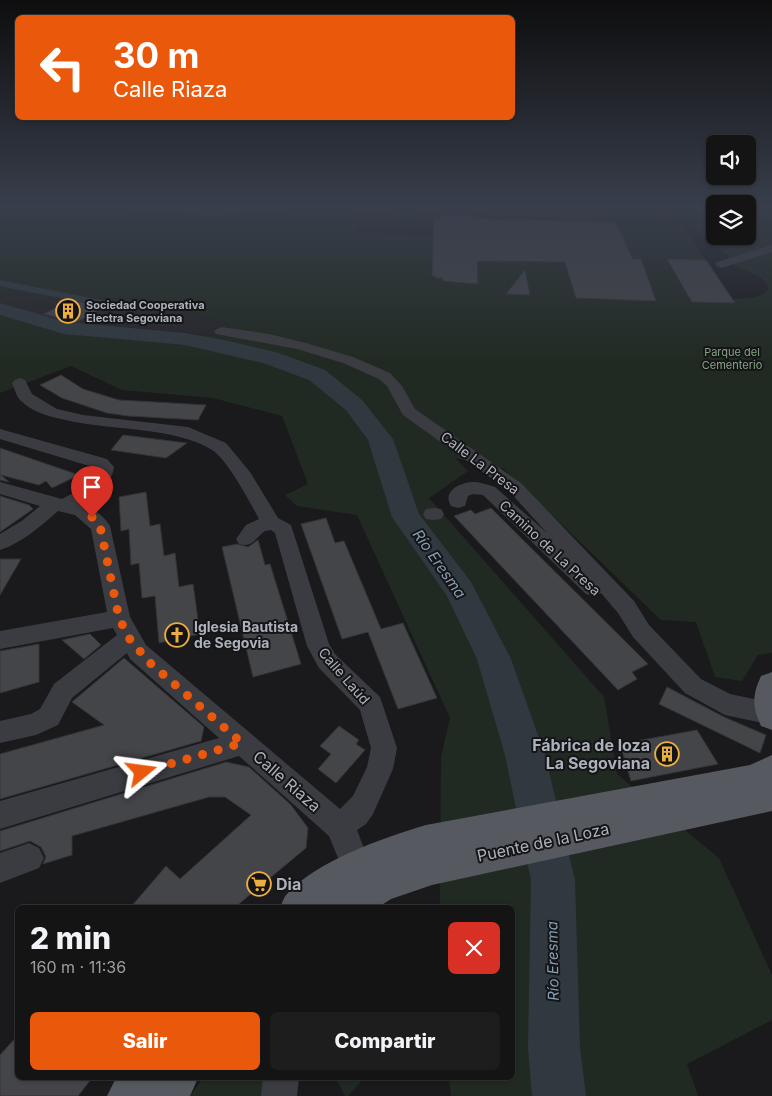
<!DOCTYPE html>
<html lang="es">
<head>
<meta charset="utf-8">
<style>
  :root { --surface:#141415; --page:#1d1d1e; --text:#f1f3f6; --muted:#9d9ea0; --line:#333334; --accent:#ea580c }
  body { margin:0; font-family:Inter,sans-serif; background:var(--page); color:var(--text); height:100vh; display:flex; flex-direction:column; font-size:19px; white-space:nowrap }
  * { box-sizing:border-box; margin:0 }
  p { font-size:16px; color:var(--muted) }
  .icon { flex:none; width:28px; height:28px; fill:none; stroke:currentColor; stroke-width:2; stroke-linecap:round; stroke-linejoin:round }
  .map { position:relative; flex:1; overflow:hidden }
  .details { position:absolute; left:15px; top:905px; width:500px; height:175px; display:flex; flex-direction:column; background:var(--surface); border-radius:8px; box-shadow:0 1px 4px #0004,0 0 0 1px var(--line) }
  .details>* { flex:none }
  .guide { position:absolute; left:15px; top:15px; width:500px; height:105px; border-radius:8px; box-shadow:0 1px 4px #0004,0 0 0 1px var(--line); background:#ea580c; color:#fff; overflow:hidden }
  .fabs { position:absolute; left:706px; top:135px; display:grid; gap:10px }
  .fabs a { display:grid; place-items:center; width:50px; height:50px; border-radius:8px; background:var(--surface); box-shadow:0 1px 4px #0004,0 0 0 1px var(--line); font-size:25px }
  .pin { position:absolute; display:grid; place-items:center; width:42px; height:42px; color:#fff; margin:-51px -21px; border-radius:50% 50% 50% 0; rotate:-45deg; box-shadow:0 0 5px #0007 }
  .pin .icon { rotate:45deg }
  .me { position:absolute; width:55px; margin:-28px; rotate:74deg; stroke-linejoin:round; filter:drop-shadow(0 0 4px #0008) }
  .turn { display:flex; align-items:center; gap:18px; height:105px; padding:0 15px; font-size:22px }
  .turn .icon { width:65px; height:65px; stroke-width:2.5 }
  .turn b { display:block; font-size:35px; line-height:42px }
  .round { display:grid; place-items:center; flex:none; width:52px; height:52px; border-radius:8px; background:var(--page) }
  .headline { display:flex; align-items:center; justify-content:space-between; height:85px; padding:0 15px }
  h1 { font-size:30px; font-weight:800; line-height:38px }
  .action { display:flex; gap:10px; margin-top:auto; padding:10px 15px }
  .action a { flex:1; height:58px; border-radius:8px; background:var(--accent); color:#fff; font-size:20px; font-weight:800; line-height:58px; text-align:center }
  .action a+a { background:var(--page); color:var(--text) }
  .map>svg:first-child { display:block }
  .built { fill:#262629 }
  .green { fill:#212a22 }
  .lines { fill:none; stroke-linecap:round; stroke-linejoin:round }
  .canal { fill:#303940; fill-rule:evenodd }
  .river { fill:#303940; fill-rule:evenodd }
  .building { fill:#444549; stroke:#343438 }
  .minor { fill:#3b3c41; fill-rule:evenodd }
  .major { fill:#575960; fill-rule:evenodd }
  .route { stroke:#ea580c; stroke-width:9; stroke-dasharray:0 16.2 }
  .labels { text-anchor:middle; stroke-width:4; stroke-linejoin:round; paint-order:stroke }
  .far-poi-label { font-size:11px; font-weight:bold; fill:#acb1bb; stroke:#151517; text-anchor:start }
  .far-park-label { font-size:11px; fill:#84a585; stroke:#151517 }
  .street-label { font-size:14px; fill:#acb1bb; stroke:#151517 }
  .poi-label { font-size:14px; font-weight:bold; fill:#acb1bb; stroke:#151517; text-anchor:start }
  .water-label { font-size:15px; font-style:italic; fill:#859fb4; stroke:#151517 }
  .near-poi-label { font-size:16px; font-weight:bold; fill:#acb1bb; stroke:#151517; text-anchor:end }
  .near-street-label { font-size:16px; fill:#acb1bb; stroke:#151517 }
</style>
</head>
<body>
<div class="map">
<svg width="772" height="1096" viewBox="0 0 772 1096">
  <rect width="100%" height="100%" fill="#1a1a1c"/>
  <path class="built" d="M15,289L31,292L94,299L135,298L165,305L229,325L214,336L81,325L77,326L37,318L0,306V294Z"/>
  <g class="green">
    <path d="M0,208H361L356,233L433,236L434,218H440V214H474L475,219L681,223L734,302V299C747,298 759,299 768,290L767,283L757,275L736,267L727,255L724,254L715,241H710L687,222L489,217L479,213L431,212L428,208H715V236H748V208H772V653L758,655L742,681L715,677L696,622L661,620L504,469L455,458L468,471L429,498L604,697L617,774L719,858L772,975V1020L687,1064L698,1096H451L449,1078H512V908L440,907L441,757L450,718L357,515L297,506L285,495L308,484L282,416L213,398L122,390L71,366L0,393V306L37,318L77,326L81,325L214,336L229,325L165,305L135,298L94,299L31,292L15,289L0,294Z"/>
    <path d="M391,208H416V224H390Z"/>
    <path d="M203,1078H267L266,1096H190Z"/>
    <path d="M336,1078H364L348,1096H345Z"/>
  </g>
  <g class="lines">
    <path class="canal" d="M0,280L107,301L109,303L103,306L13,289L0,286Z"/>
    <path class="river" d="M0,303L66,322L185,333L224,340L279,353L325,370L362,400L389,434L393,439L419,514L471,582L511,659L545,755L575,880L580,1048L586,1096H532L528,1048L531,880L505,755L477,659L447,596L392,517L368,440L346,410L309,380L263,363L185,345L64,334L0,315Z"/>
  </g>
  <g class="building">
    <path d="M440,214H474V218L487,219L615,222L633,259H641L656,301L576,298L565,262L477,261L478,284L443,281V278H436V276H432L434,218H441Z"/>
    <path d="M667,259L706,260L735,303L692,302Z"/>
    <path d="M525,270L530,295L506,294Z"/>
    <path d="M71,300L77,301L103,308L75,323L44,314Z"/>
    <path d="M61,375L83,389L119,400L206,405L198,420L128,416L107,413L62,398L40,385Z"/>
    <path d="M123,435L187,443L166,458L111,450Z"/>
    <path d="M0,448L79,475L52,488L46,481L39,485L1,475L9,482L0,480Z"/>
    <path d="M146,492L150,526L160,524L164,556L175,553L179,587L193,584L200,634L159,643L155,596L142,598L139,563L131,565L129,529L121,531L119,497Z"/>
    <path d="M0,496L29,505L33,509L0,532Z"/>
    <path d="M491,508L648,664L632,672L637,679L618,690L454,516L471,510L475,514Z"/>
    <path d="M326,518L335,543L344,541L381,629L403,623L437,698L398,709L368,632L342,639L301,524Z"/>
    <path d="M258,540L265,565L270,564L301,664L253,677L222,547L237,544L248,547Z"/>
    <path d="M0,559H21L0,595Z"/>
    <path d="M90,634L101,645L84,659L62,640Z"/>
    <path d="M39,644V682L0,693V651Z"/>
    <path d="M124,658L204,727L201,741L0,799V754L104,725L72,702Z"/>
    <path d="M667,687L724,717L766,735L760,753L659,704Z"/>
    <path d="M339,726L359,740L356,744L365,750L336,783L318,769L331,754L320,746Z"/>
    <path d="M697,730L718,764L631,781L620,744Z"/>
    <path d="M226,762L249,767L291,805L308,828L306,848L234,908H130L166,866L180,879L251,815L225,797H209L72,836V855L43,864L46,857L41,847L30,841L0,851V831Z"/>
    <path d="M18,1035V1078H92L78,1096H0V1055Z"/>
  </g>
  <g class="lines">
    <g class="minor">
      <path d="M127,208H284L279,211L215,215L132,211Z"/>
      <path d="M772,245V252L721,268L715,264L717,262Z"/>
      <path d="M221,327L269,334L306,343L353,357L390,373L402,386L415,409L521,483L634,601L649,625L701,679L730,694L772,703V725L725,715L685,693L633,637L618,613L601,593L593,596L586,594L483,495L473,494L468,496L465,506L458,508L451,506C441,490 463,481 476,482C483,483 489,485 495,487L547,533L509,491L403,415L387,386L379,379L343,363L297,349L216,334L214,331Z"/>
      <path d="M20,378L25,380L32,394L57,409L83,415L188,427L226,443L250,472L278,518L291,525L329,644L335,654L380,697L397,748L393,769L373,814L366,824L357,830L371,867L366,877L356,882L346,877L329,836L239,756L0,829V801L219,738L130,659L127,653L72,698L58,725L36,735L0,743V721L31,714L40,709L54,684L117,635L113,628L0,649V631L107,612L91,529L75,515L58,511C41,526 22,543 0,550V534L23,520L40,506L0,494V482L62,499C75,492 93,485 96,468L0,439V429L107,459L114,467C111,486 97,496 81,504C92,507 104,516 110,526L130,617L146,645L340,809L353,796L367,767L371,748L360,710L319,668L307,646L275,533L271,530L265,531C255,538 253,548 239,544L236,539L246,525L259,519C249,501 228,460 212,450C174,426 107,431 61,419C46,416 31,411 20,400C16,396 15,389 12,383L15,380Z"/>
      <path d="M434,508L441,509L444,514L441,519L434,520L426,519L423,514L426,509Z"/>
      <path d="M29,843L39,848L44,858L39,868L0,883V853Z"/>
      <path d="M263,1078H299L297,1096H261Z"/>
    </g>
    <g class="major">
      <path d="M772,672V730L761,726C752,706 752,696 761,676Z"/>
      <path d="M772,755V811L432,885L391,899L377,908H280C282,903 284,897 287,894C318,860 383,838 426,825L750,765Z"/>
      <path d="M116,1078H198L190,1096H107Z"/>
    </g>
  </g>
  <linearGradient id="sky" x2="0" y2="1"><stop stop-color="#0e0e0f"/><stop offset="0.57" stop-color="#383e4b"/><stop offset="1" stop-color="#383e4b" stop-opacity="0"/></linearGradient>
  <rect width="772" height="362" fill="url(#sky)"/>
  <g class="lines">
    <path class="route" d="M92,517L100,526L119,618L129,638L149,662L242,743L142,772"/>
  </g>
  <defs>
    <g id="building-ring" transform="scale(1.25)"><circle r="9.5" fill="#151517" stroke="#edae40" stroke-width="1.5"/><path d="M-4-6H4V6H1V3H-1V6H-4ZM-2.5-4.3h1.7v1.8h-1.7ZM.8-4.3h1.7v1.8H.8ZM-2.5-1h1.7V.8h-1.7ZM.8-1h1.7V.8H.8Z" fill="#edae40"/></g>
    <g id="church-ring" transform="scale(1.25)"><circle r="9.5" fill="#151517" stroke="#edae40" stroke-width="1.5"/><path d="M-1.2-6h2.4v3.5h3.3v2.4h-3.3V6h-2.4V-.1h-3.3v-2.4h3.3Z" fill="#edae40"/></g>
    <g id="supermarket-ring" transform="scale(1.25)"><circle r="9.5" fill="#151517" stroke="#edae40" stroke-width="1.5"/><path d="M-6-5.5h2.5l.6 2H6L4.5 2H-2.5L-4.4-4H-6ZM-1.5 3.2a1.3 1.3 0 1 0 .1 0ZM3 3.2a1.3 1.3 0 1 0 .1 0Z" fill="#edae40"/></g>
  </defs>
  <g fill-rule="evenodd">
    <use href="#building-ring" x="68" y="311"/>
    <use href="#church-ring" x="177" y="635"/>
    <use href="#building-ring" x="667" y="754"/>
    <use href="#supermarket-ring" x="259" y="884"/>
  </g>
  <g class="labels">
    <g class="far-poi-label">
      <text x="86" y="309">Sociedad Cooperativa<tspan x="86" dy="13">Electra Segoviana</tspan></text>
    </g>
    <g class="far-park-label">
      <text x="732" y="356">Parque del<tspan x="732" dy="13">Cementerio</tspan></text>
    </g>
    <g class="street-label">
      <text transform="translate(480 463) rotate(37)" y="5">Calle La Presa</text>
      <text transform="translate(550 548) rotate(43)" y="5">Camino de La Presa</text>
      <text transform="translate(344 676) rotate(49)" y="5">Calle Laúd</text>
    </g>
    <g class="poi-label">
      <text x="194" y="632">Iglesia Bautista<tspan x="194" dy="16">de Segovia</tspan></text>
    </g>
    <g class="water-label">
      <text transform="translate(439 564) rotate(55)" y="5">Río Eresma</text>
      <text transform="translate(553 961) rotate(-91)" y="5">Río Eresma</text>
    </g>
    <g class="near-poi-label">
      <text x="650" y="751">Fábrica de loza<tspan x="650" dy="18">La Segoviana</tspan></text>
      <text x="276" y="890" text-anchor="start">Dia</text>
    </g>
    <g class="near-street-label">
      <text transform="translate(287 781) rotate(41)" y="6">Calle Riaza</text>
      <text transform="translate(543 842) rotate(-12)" y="6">Puente de la Loza</text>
    </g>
  </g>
</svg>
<div class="fabs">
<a><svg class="icon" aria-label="sound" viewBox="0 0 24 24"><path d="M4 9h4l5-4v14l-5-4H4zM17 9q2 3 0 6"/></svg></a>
<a><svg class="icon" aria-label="layers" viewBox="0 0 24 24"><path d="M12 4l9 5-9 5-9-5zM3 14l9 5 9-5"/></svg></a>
</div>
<div class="pin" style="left:92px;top:517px;background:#d93025"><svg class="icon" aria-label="arrive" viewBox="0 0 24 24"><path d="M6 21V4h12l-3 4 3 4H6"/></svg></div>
<svg class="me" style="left:142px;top:772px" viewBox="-20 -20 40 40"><path d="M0-17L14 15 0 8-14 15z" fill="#ea580c" stroke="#fff" stroke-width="4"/></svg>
<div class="guide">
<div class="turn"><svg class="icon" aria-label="left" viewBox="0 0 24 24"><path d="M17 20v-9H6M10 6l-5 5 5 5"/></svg><div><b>30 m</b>Calle Riaza</div></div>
</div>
<section class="details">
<div class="headline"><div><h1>2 min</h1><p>160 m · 11:36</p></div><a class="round" style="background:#d93025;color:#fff"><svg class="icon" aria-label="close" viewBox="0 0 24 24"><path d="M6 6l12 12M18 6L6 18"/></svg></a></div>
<div class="action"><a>Salir</a><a>Compartir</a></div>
</section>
</div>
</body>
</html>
